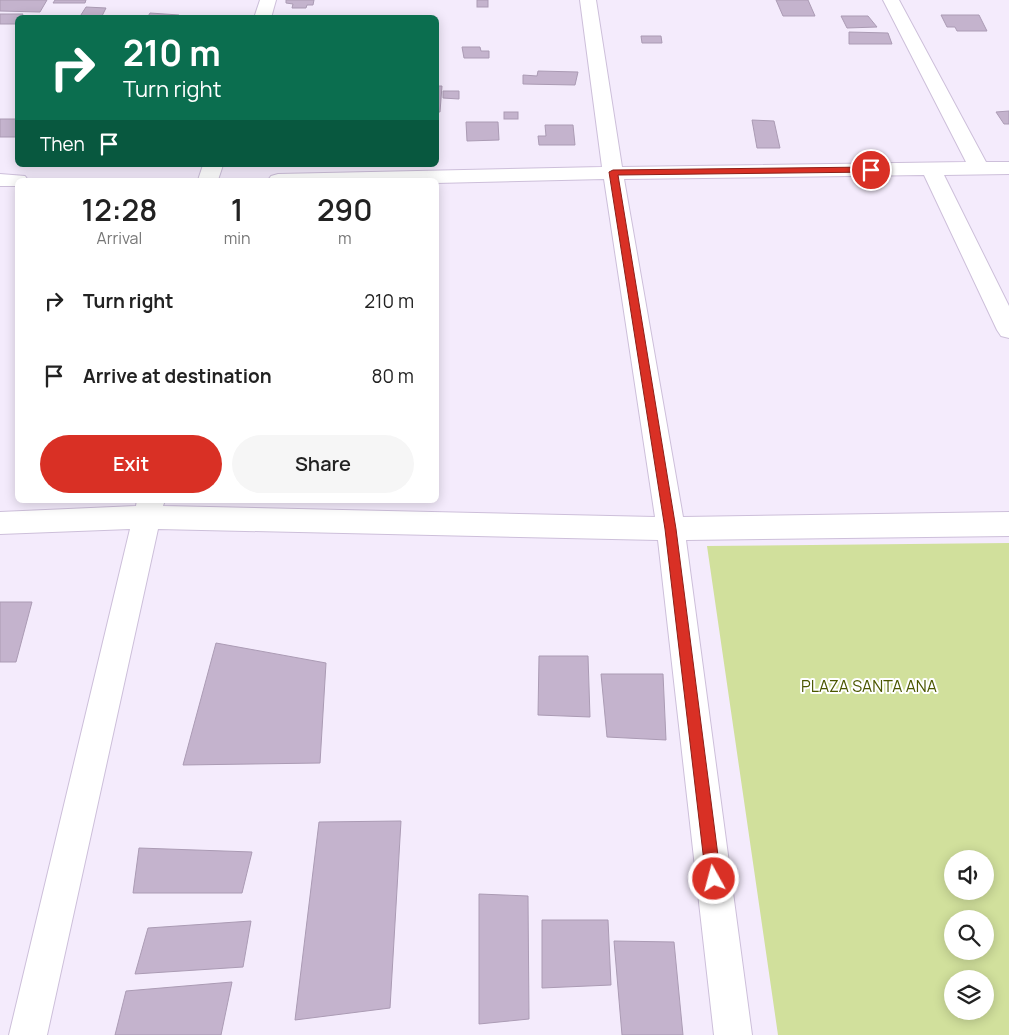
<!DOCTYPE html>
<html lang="en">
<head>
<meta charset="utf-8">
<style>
  :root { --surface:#fff; --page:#f6f6f6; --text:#222; --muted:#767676; --accent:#d93025 }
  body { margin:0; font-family:Manrope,sans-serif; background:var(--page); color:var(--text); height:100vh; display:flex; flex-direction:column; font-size:19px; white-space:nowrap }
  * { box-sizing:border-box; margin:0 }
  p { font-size:16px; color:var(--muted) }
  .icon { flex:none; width:28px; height:28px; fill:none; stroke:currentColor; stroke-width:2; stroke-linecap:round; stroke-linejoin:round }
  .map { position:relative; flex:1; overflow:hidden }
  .details { position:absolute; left:15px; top:178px; width:424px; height:325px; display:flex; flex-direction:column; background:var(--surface); border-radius:8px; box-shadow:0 2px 12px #0003 }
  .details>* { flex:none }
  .guide { position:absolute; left:15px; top:15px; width:424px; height:152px; border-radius:8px; box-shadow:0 2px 12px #0003; background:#0b6e4f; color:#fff; overflow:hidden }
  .fabs { position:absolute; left:944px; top:850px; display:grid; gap:10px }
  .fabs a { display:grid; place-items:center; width:50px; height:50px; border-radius:50%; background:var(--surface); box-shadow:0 2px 12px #0003; font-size:25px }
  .pin { position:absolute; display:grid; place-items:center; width:42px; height:42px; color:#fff; margin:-21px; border:2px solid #fff; border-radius:50%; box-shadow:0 1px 5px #0007 }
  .me { position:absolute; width:55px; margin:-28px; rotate:353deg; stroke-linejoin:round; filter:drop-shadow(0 0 4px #0008) }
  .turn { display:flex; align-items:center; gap:18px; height:105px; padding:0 25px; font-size:22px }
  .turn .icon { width:65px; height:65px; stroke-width:2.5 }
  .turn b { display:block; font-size:35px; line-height:42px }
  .then { display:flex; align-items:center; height:48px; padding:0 25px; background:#0003; gap:10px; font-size:19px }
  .eta { display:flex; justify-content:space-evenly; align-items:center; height:85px; text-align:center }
  .eta b { font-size:30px; font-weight:600; line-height:35px }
  .primary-button { display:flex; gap:10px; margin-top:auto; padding:10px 25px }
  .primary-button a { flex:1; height:58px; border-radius:30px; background:var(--accent); color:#fff; font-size:20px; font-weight:600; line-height:58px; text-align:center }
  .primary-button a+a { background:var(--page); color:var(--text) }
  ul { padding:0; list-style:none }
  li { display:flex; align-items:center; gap:15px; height:75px; padding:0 25px }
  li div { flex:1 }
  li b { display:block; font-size:19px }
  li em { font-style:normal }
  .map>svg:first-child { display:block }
  .green { fill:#d1e09c; fill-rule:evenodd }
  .building { fill:#c4b3cd; stroke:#ab9bb4 }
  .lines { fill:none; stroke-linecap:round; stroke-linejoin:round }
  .minor-casing { stroke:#cdbfda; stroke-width:2 }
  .minor { fill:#fff; fill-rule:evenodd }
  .route { fill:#d93025; stroke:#8d1f18 }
  .labels { text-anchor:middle; stroke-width:4; stroke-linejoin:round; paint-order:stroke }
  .park-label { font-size:16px; fill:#4b5700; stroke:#fff }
</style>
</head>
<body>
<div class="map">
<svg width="1009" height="1035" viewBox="0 0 1009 1035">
  <rect width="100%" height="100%" fill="#f4ebfc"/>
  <path class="green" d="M1009,543V1035H778L707,546ZM952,859H985V891H952ZM952,919H985V951H952ZM952,979H985V1011H952Z"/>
  <g class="building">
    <path d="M0,0H47L40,12L0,11Z"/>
    <path d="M55,0H86L85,3H53Z"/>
    <path d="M286,0H314L313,5H307L306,8H292L293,4L286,3Z"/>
    <rect x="477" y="0" width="11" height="7"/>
    <path d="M776,0H808L815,16H783Z"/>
    <path d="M86,7L106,8L101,18H79Z"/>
    <path d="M150,13L179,15L178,18H147Z"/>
    <path d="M0,14H23L21,18H18L17,24H0Z"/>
    <path d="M941,15H979L987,31H957L955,27H947Z"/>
    <path d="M841,16H868L877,27L847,28Z"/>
    <path d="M849,32L888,33L892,44H849Z"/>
    <path d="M641,36H661L662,43H642Z"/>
    <path d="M462,47H480L481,51H489V58H464Z"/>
    <path d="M538,71L578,72L575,85L523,84V75L537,76Z"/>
    <path d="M436,86H442L440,112H436Z"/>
    <path d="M443,91H459V99L443,98Z"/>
    <path d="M1009,111V124H1004L996,112Z"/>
    <rect x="504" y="112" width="14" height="7"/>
    <rect x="0" y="119" width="18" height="18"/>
    <path d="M752,120L774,121L780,148H757Z"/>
    <path d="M466,122H498L499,140L467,141Z"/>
    <path d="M545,125H573L575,145H539L538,136H546Z"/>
    <path d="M0,602H32L16,662H0Z"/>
    <path d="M216,643L326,663L320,763L183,765Z"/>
    <path d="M539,656H588L590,717L538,715Z"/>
    <path d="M601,674H663L666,740L607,737Z"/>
    <path d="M401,821L390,1008L295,1020L319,822Z"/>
    <path d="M139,848L252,852L242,893H133Z"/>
    <path d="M479,894L528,896L529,1019L479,1024Z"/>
    <path d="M542,920H608L611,985L542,988Z"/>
    <path d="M251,921L243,967L135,974L148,928Z"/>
    <path d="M614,941L674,942L683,1035H622Z"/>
    <path d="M232,982L221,1035H115L126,991Z"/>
  </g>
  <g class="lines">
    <g class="minor-casing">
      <g id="minor">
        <path d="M260,0H276L271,18H254Z"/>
        <path d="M580,0H596L622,167L966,162L883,0H899L986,162H1009V174L944,175L1009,306V338L1001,336L997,330L924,175L624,179L683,517L1009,512V536L686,540L752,1035H714L658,540L158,529L47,1035H9L130,529L0,534V512L136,506L137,500H165L163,506L655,517L604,179L436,183V180H268L271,176L278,174L602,167Z"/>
        <path d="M203,165H223L218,180H198Z"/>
        <path d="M0,174L25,176L28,180H18V186H0Z"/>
      </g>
    </g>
    <use href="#minor" class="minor"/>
  </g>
  <path class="route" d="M871,167L875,170L874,172L618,175L676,529L721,879L719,884L714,887L708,884L706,879L665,529L609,172L613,170Z"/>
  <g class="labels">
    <g class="park-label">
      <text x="869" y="692">PLAZA SANTA ANA</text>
    </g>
  </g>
</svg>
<div class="fabs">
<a><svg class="icon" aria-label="sound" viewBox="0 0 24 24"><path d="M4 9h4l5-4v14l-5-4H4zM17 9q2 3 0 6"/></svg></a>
<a><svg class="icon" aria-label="search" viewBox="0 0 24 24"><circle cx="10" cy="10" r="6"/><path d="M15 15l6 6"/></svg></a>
<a><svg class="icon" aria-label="layers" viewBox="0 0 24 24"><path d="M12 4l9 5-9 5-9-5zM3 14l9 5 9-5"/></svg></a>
</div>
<div class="pin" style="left:871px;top:170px;background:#d93025"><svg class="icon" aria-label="arrive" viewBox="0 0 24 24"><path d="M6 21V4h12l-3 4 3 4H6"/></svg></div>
<svg class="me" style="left:714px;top:879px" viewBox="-20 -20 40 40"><circle r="17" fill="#d93025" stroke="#fff" stroke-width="3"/><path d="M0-11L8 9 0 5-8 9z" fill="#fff"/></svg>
<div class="guide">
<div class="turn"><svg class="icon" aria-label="right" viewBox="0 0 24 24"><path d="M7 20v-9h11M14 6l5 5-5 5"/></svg><div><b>210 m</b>Turn right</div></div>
<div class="then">Then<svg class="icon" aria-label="arrive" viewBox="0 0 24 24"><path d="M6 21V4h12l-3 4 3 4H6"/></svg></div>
</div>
<section class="details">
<div class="eta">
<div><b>12:28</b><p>Arrival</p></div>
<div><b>1</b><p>min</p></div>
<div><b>290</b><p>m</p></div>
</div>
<ul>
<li><svg class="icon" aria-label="right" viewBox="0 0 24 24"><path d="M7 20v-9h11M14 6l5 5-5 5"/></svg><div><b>Turn right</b></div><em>210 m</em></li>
<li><svg class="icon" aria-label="arrive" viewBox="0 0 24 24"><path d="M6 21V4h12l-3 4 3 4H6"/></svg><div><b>Arrive at destination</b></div><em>80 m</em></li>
</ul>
<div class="primary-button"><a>Exit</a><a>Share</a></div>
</section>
</div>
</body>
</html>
